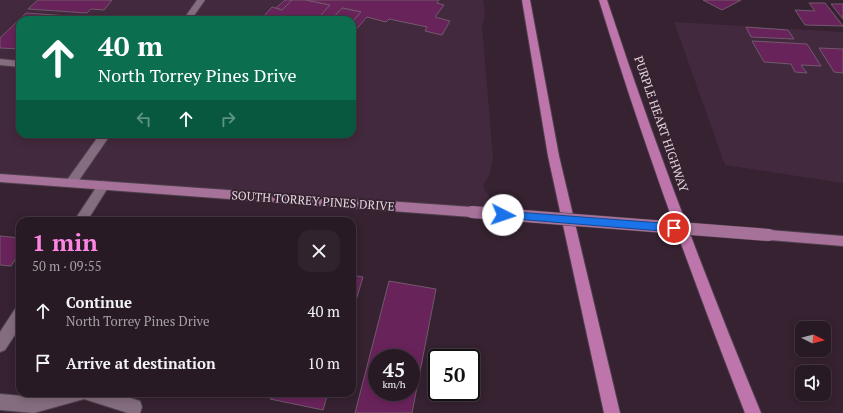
<!DOCTYPE html>
<html lang="en">
<head>
<meta charset="utf-8">
<style>
  :root { --surface:#281a25; --page:#30232d; --text:#f1f3f6; --muted:#a5a1a7; --line:#443842; --accent:#fd86e2 }
  body { margin:0; font-family:"PT Serif",serif; background:var(--page); color:var(--text); height:100vh; display:flex; flex-direction:column; font-size:15px; white-space:nowrap }
  * { box-sizing:border-box; margin:0 }
  p { font-size:13px; color:var(--muted) }
  .icon { flex:none; width:22px; height:22px; fill:none; stroke:currentColor; stroke-width:2; stroke-linecap:round; stroke-linejoin:round }
  .map { position:relative; flex:1; overflow:hidden }
  .drawer { position:absolute; left:16px; top:217px; width:340px; height:180px; display:flex; flex-direction:column; background:var(--surface); border-radius:12px; box-shadow:0 2px 10px #0003,0 0 0 1px var(--line) }
  .drawer>* { flex:none }
  .top-card { position:absolute; left:16px; top:16px; width:340px; height:122px; border-radius:12px; box-shadow:0 2px 10px #0003,0 0 0 1px var(--line); background:#0b6e4f; color:#fff; overflow:hidden }
  .needle { width:26px; rotate:96deg }
  .controls { position:absolute; left:795px; top:321px; display:grid; gap:8px }
  .controls a { display:grid; place-items:center; width:36px; height:36px; border-radius:8px; background:var(--surface); box-shadow:0 2px 10px #0003,0 0 0 1px var(--line); font-size:20px }
  .speed { position:absolute; left:368px; top:349px; display:flex; gap:8px; font-size:20px; font-weight:700; text-align:center }
  .speed>* { display:grid; place-content:center; width:52px; height:52px; border-radius:50%; background:var(--surface); box-shadow:0 2px 10px #0003,0 0 0 1px var(--line); line-height:1 }
  .speed small { font-size:10px; font-weight:400 }
  .speed .limit { border:2px solid #111; border-radius:6px; background:#fff; color:#111 }
  .pin { position:absolute; display:grid; place-items:center; width:34px; height:34px; color:#fff; margin:-17px; border:2px solid #fff; border-radius:50%; box-shadow:0 1px 4px #0007 }
  .me { position:absolute; width:44px; margin:-22px; rotate:94deg; stroke-linejoin:round; filter:drop-shadow(0 0 3px #0008) }
  .turn { display:flex; align-items:center; gap:14px; height:84px; padding:0 16px; font-size:18px }
  .turn .icon { width:52px; height:52px; stroke-width:2.5 }
  .turn b { display:block; font-size:28px; line-height:34px }
  .lanes { display:flex; align-items:center; height:38px; padding:0 16px; background:#0003; justify-content:center; gap:20px; direction:ltr }
  .lanes .off { opacity:.35 }
  .round { display:grid; place-items:center; flex:none; width:42px; height:42px; border-radius:12px; background:var(--page) }
  .summary { display:flex; align-items:center; justify-content:space-between; height:68px; padding:0 16px }
  h1 { font-size:24px; font-weight:700; line-height:30px; color:var(--accent) }
  ul { padding:0; list-style:none }
  li { display:flex; align-items:center; gap:12px; height:52px; padding:0 16px }
  li div { flex:1 }
  li b { display:block; font-size:15px }
  li em { font-style:normal }
  .map>svg:first-child { display:block }
  .built { fill:#43293d; fill-rule:evenodd }
  .building { fill:#69235b; stroke:#715a6b; fill-rule:evenodd }
  .lines { fill:none; stroke-linecap:round; stroke-linejoin:round }
  .minor-casing { stroke:#50404c; stroke-width:2 }
  .major-casing { stroke:#50404c; stroke-width:2 }
  .highway-casing { stroke:#50404c; stroke-width:2 }
  .minor { fill:#846d7e; fill-rule:evenodd }
  .major { fill:#a6729a; fill-rule:evenodd }
  .highway { fill:#bd75ac; fill-rule:evenodd }
  .major-bridge-casing { stroke:#50404c; stroke-width:13; stroke-linecap:butt }
  .major-bridge { stroke:#a6729a; stroke-width:12 }
  .route { fill:#1a73e8; stroke:#114b97 }
  .labels { text-anchor:middle; stroke-width:4; stroke-linejoin:round; paint-order:stroke }
  .street-label { font-size:12px; fill:#e2d5de; stroke:#362231 }
</style>
</head>
<body>
<div class="map">
<svg width="843" height="413" viewBox="0 0 843 413">
  <rect width="100%" height="100%" fill="#362231"/>
  <g class="built">
    <path d="M0,0H483L485,15L482,25L493,159L489,176L483,186L499,214L0,178ZM20,20H352V134H20Z"/>
    <path d="M674,22L843,32V183L725,165Z"/>
  </g>
  <g class="building">
    <path d="M38,0H112L104,10L91,9L87,13L28,9Z"/>
    <path d="M285,0H292L282,10L276,8Z"/>
    <path d="M292,0H306L330,5L317,20H271L263,17L272,7L282,10Z"/>
    <path d="M306,0H439L437,3L444,5L435,17L450,21L442,35L425,31L427,27L389,19L386,22L367,17L352,34V22L361,12L342,8L332,19L320,16L330,5Z"/>
    <path d="M703,0H741L722,10Z"/>
    <path d="M809,3H825L843,26L805,25L795,10L815,11Z"/>
    <path d="M831,4H843V19Z"/>
    <path d="M342,8L361,12L352,22V20H331Z"/>
    <path d="M26,13L84,17L113,18L112,20H20V49L0,48V38Z"/>
    <path d="M746,27L788,30L794,39L751,37Z"/>
    <path d="M752,41L807,44L821,66L801,65L807,73L795,72L791,64L764,62Z"/>
    <path d="M819,48L843,49V73L834,72Z"/>
    <path d="M0,236L20,238V252L11,266L0,265Z"/>
    <path d="M352,275L363,277L352,314Z"/>
    <path d="M389,281L436,289L412,413H355ZM377,358H411V392H377Z"/>
    <path d="M272,393H328L323,410L270,399Z"/>
  </g>
  <g class="lines">
    <g class="minor-casing">
      <g id="minor">
        <path d="M197,0H205L191,20H183Z"/>
        <path d="M0,59L20,61V67L0,65Z"/>
        <path d="M100,134H111L75,186H67L65,183L67,180Z"/>
        <path d="M103,181L107,183L109,186L87,221H74L99,183Z"/>
        <path d="M20,307V327L5,350L0,352V332L15,309Z"/>
        <path d="M50,393H114L140,401L142,407L140,413H128L84,399L34,413L0,410V394L34,397Z"/>
      </g>
    </g>
    <g class="major-casing">
      <g id="major">
        <path d="M0,174L472,207L476,209L478,212L476,215L472,217L0,182Z"/>
        <path d="M769,230L843,236V246L769,240L765,239L763,235L765,231Z"/>
      </g>
    </g>
    <g class="highway-casing">
      <g id="highway">
        <path d="M522,0H530L559,156L620,413H604L548,156Z"/>
        <path d="M599,0H607C653,140 705,277 761,413H745C692,277 642,140 599,0Z"/>
      </g>
    </g>
    <use href="#minor" class="minor"/>
    <use href="#major" class="major"/>
    <use href="#highway" class="highway"/>
    <g class="major-bridge-casing">
      <path id="major-bridge" d="M472,212L769,235"/>
    </g>
    <use href="#major-bridge" class="major-bridge"/>
  </g>
  <path class="route" d="M503,211L674,224L678,228L674,232L503,218L498,215Z"/>
  <g class="labels">
    <g class="street-label">
      <text transform="translate(661 124) rotate(71)" y="4">PURPLE HEART HIGHWAY</text>
      <text transform="translate(313 201) rotate(4)" y="4">SOUTH TORREY PINES DRIVE</text>
    </g>
  </g>
</svg>
<div class="controls">
<a><svg class="needle" viewBox="-14 -14 28 28"><path d="M0-13l5 13h-10z" fill="#e53935"/><path d="M0 13l5-13h-10z" fill="#a5a1a7"/></svg></a>
<a><svg class="icon" aria-label="sound" viewBox="0 0 24 24"><path d="M4 9h4l5-4v14l-5-4H4zM17 9q2 3 0 6"/></svg></a>
</div>
<div class="speed"><div>45<small>km/h</small></div><div class="limit">50</div></div>
<div class="pin" style="left:674px;top:228px;background:#d93025"><svg class="icon" aria-label="arrive" viewBox="0 0 24 24"><path d="M6 21V4h12l-3 4 3 4H6"/></svg></div>
<svg class="me" style="left:503px;top:215px" viewBox="-20 -20 40 40"><circle r="19" fill="#fff"/><path d="M0-13L10 11 0 6-10 11z" fill="#1a73e8"/></svg>
<div class="top-card">
<div class="turn"><svg class="icon" aria-label="ahead" viewBox="0 0 24 24"><path d="M12 20V5M6 11l6-6 6 6"/></svg><div><b>40 m</b>North Torrey Pines Drive</div></div>
<div class="lanes"><svg class="icon off" aria-label="left" viewBox="0 0 24 24"><path d="M17 20v-9H6M10 6l-5 5 5 5"/></svg><svg class="icon" aria-label="ahead" viewBox="0 0 24 24"><path d="M12 20V5M6 11l6-6 6 6"/></svg><svg class="icon off" aria-label="right" viewBox="0 0 24 24"><path d="M7 20v-9h11M14 6l5 5-5 5"/></svg></div>
</div>
<section class="drawer">
<div class="summary"><div><h1>1 min</h1><p>50 m · 09:55</p></div><a class="round"><svg class="icon" aria-label="close" viewBox="0 0 24 24"><path d="M6 6l12 12M18 6L6 18"/></svg></a></div>
<ul>
<li><svg class="icon" aria-label="ahead" viewBox="0 0 24 24"><path d="M12 20V5M6 11l6-6 6 6"/></svg><div><b>Continue</b><p>North Torrey Pines Drive</p></div><em>40 m</em></li>
<li><svg class="icon" aria-label="arrive" viewBox="0 0 24 24"><path d="M6 21V4h12l-3 4 3 4H6"/></svg><div><b>Arrive at destination</b></div><em>10 m</em></li>
</ul>
</section>
</div>
</body>
</html>
